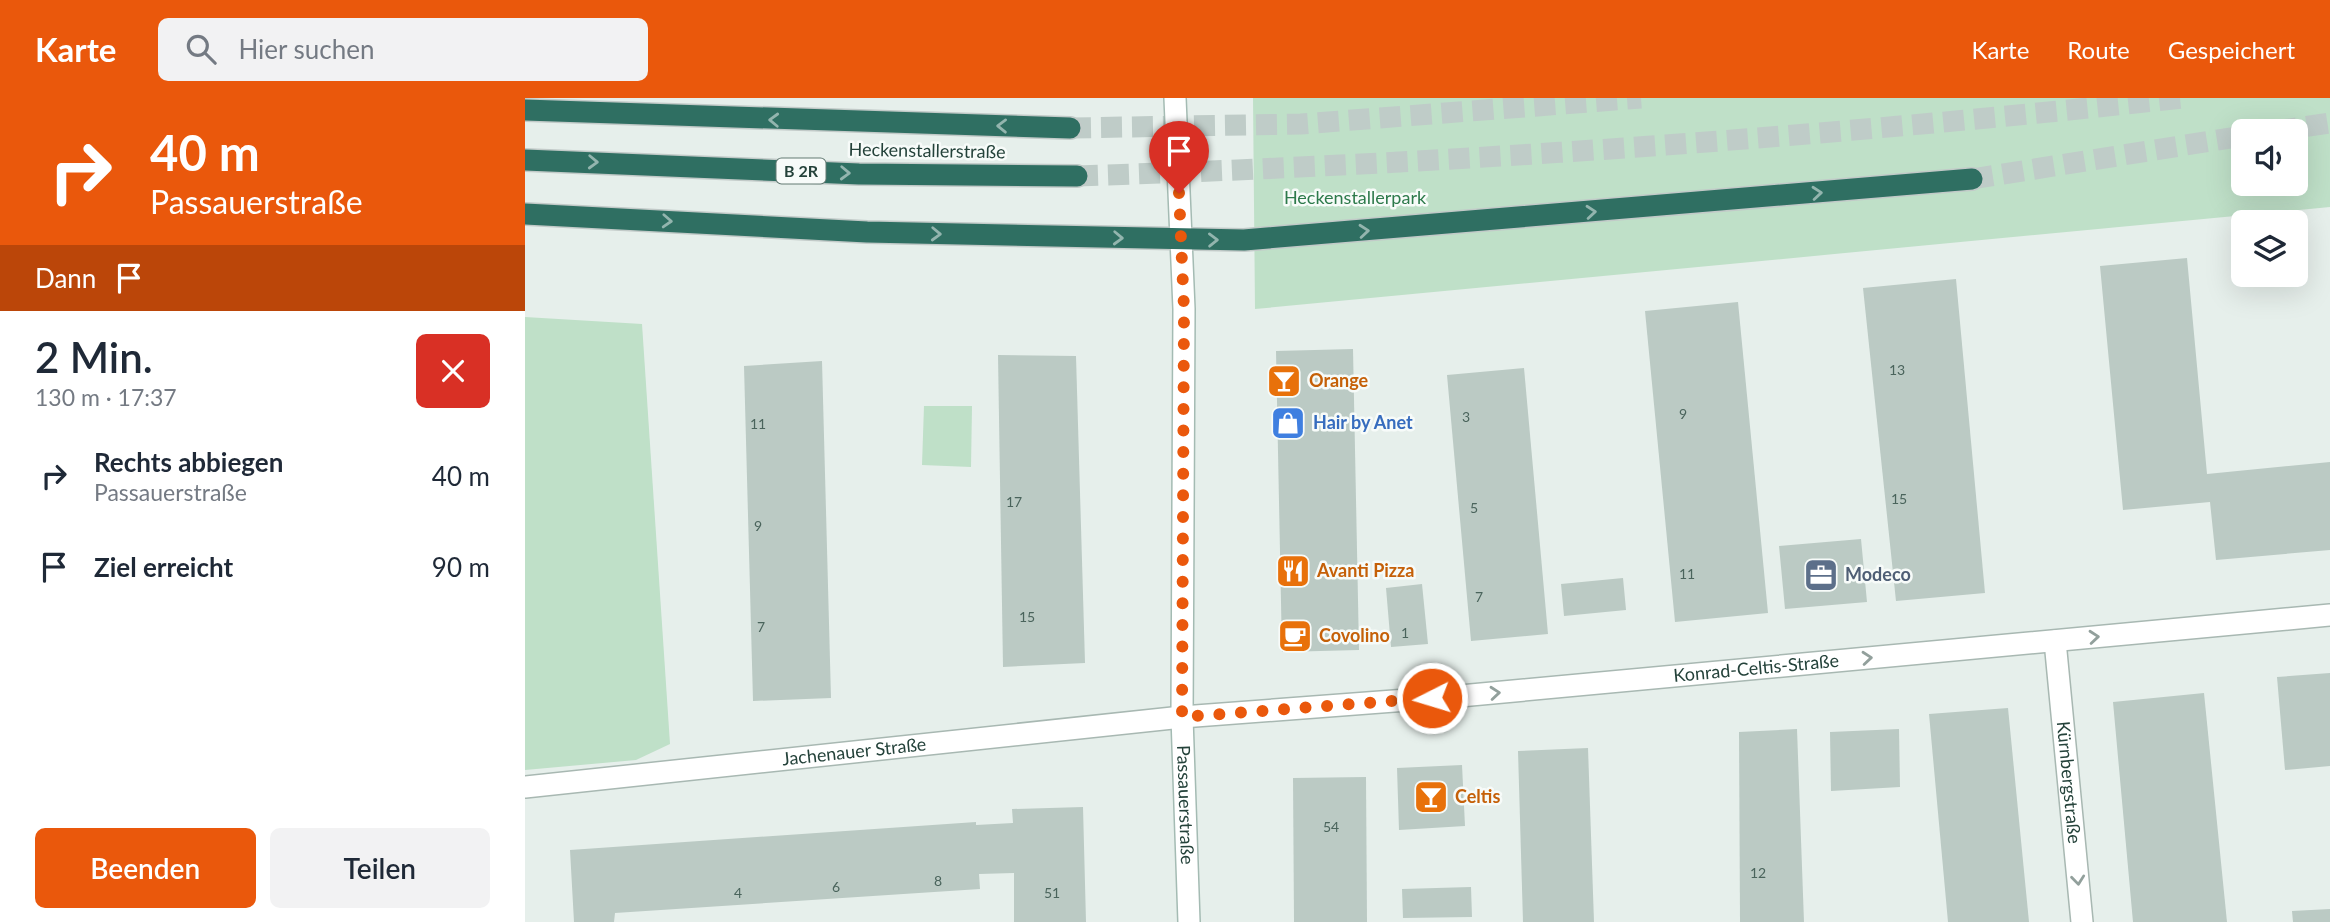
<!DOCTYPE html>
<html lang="de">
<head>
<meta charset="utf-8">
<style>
  :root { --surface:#fff; --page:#f2f2f3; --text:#1f2937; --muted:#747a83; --accent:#ea580c }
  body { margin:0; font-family:Lato,sans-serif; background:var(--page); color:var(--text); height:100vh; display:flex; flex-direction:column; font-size:26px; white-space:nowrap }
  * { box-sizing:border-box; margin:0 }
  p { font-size:23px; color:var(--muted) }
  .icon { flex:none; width:38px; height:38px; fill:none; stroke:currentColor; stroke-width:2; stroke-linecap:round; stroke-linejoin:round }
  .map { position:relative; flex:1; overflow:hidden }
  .side { display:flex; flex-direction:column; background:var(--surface); width:525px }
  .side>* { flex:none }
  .banner { background:#ea580c; color:#fff; overflow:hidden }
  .controls { position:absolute; left:1706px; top:21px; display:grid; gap:14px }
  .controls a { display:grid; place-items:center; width:77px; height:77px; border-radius:10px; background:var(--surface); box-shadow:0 7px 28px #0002; font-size:35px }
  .pin { position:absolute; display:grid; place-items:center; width:60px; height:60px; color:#fff; margin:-72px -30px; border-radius:50% 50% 50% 0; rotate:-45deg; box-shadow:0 0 7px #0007 }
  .pin .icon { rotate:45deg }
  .me { position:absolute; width:77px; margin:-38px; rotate:265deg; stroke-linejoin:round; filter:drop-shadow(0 0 5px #0008) }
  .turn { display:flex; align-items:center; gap:24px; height:147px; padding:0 35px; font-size:32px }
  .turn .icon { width:91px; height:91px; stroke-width:2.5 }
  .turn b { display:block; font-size:49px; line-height:60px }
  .then { display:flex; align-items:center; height:66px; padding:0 35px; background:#0003; gap:14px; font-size:26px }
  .round { display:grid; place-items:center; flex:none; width:74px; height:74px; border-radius:10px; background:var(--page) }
  .summary { display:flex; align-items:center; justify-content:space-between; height:119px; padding:0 35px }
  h1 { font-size:42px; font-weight:600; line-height:52px }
  .primary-button { display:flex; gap:14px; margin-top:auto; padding:14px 35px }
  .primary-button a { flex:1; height:80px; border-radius:10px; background:var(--accent); color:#fff; font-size:28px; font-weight:600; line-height:80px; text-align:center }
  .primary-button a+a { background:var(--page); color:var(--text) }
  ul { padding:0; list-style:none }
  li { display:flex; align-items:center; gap:21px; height:91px; padding:0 35px }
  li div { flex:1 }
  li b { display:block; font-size:26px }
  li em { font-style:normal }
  header { display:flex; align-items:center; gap:42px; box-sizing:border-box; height:98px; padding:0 35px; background:var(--accent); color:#fff }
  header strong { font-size:33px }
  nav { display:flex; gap:38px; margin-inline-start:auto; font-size:24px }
  .search { width:490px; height:63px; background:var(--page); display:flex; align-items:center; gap:18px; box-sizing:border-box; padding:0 24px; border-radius:10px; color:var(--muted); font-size:26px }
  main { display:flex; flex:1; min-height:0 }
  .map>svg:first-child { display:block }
  .green { fill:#bfe0c8; fill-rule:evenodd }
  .building { fill:#bbcac4 }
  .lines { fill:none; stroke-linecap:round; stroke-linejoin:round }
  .highway-tunnel { stroke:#bfccc8; stroke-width:21; stroke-dasharray:21 10; stroke-linecap:butt }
  .street-casing { stroke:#a8b8b2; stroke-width:24 }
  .secondary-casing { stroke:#a4bbb3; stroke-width:24 }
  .highway-casing { stroke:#c2cac8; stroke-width:24 }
  .street { stroke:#fff; stroke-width:21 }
  .secondary { stroke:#fff; stroke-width:21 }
  .highway { stroke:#2f6f62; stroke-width:21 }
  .oneway { stroke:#93b5ae }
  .oneway2 { stroke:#92a09c }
  .route { stroke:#ea580c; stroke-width:12; stroke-dasharray:0 21.6 }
  .labels { text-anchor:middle; stroke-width:5; stroke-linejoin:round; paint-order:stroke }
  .number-label { font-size:14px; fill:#4a645c }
  .shield { fill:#f7fbf9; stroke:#637a73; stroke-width:2 }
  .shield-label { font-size:16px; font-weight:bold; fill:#24423a }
  .street-label { font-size:18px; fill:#24423a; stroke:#f7fbf9 }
  .park-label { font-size:18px; fill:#2d7a4b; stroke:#f7fbf9 }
  .food-label { font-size:18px; font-weight:bold; fill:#c56008; stroke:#f7fbf9; text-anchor:start }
  .shop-label { font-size:18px; font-weight:bold; fill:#366cbe; stroke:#f7fbf9; text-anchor:start }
  .service-label { font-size:18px; font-weight:bold; fill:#4e5e75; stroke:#f7fbf9; text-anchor:start }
</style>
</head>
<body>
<header>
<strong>Karte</strong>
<div class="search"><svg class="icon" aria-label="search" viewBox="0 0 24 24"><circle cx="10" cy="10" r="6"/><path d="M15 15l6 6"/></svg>Hier suchen</div>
<nav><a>Karte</a><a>Route</a><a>Gespeichert</a></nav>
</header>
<main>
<section class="side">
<div class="banner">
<div class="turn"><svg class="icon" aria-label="right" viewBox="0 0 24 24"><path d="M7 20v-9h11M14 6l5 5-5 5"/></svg><div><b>40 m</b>Passauerstraße</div></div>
<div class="then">Dann<svg class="icon" aria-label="arrive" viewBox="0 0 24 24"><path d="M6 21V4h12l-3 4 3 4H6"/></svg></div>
</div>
<div class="summary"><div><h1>2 Min.</h1><p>130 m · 17:37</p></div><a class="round" style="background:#d93025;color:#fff"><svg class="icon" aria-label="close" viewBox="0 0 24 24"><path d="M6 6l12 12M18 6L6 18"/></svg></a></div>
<ul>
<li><svg class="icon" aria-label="right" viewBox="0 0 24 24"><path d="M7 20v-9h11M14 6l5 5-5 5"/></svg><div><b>Rechts abbiegen</b><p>Passauerstraße</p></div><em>40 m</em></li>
<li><svg class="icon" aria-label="arrive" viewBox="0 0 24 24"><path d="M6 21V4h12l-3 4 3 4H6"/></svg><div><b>Ziel erreicht</b></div><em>90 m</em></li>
</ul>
<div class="primary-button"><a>Beenden</a><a>Teilen</a></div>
</section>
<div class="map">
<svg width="1805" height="824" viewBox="0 0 1805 824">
  <rect width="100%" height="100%" fill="#e6efeb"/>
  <g class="green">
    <path d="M728,0H1805V109L730,211ZM1718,33H1771V86H1718Z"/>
    <path d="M0,219L117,226L145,646L111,662L0,672Z"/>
    <path d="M399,308H447L446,369L397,367Z"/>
  </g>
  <g class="building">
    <path d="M1662,160L1682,376L1805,364V452L1691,462L1685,404L1598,412L1575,168Z"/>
    <path d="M1431,181L1460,495L1371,503L1338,190Z"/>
    <path d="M1213,204L1243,515L1150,524L1120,213Z"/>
    <path d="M828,251L834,552L757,554L751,253Z"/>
    <path d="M473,257L551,258L560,565L478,569Z"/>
    <path d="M297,263L306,600L228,603L219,268Z"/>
    <path d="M999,270L1023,536L946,543L922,277Z"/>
    <path d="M1336,441L1342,504L1260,511L1254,448Z"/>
    <path d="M1098,480L1101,512L1039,518L1036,486Z"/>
    <path d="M897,486L903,546L866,549L861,490Z"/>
    <path d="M1805,575V668L1760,672L1752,579Z"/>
    <path d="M1679,595L1702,824H1608L1588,604Z"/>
    <path d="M1483,610L1504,824H1423L1404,616Z"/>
    <path d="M1272,631L1279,824H1215L1214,634Z"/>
    <path d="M1374,631L1375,689L1306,693L1305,634Z"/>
    <path d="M1063,650L1069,824H998L993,653Z"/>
    <path d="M937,667L940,728L874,732L872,670Z"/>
    <path d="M841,679L842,824H769L768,680Z"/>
    <path d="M558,709L561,824H489V775L454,776L455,791L90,815L89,824H49L45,752L451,724V727L488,725L487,711Z"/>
    <path d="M946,789L947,819L878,820L877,791Z"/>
    <path d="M1805,811V824H1768L1767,813Z"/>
  </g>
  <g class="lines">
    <g class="highway-tunnel">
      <path d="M545,30L776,26L1116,0"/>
      <path d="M1751,33L1805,25"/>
      <path d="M552,78C922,66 1290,40 1658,0"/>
      <path d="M1447,81L1718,38"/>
    </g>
    <g class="street-casing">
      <g id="street">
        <path id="s1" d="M1530,543L1557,824"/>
        <path id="s2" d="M0,689L657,619L935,598L1805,517"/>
      </g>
    </g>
    <g class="secondary-casing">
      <g id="secondary">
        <path id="s3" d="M650,0L659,211L657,619L664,824"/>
      </g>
    </g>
    <g class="highway-casing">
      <g id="highway">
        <path d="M0,12L545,30"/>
        <path d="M0,62L334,76L552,78"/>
        <path d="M0,116L342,134L719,142L1447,81"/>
      </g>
    </g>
    <use href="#street" class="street"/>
    <use href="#secondary" class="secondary"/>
    <use href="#highway" class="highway"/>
  </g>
  <defs><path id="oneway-chevron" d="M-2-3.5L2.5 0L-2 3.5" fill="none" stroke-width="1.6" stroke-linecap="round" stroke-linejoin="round" transform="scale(1.75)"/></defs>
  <g class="oneway">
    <use href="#oneway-chevron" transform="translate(249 22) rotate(-178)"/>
    <use href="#oneway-chevron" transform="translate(477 28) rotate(-179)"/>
    <use href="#oneway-chevron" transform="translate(68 64) rotate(2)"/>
    <use href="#oneway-chevron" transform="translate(320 75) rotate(2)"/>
    <use href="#oneway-chevron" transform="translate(1292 95) rotate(-5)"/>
    <use href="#oneway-chevron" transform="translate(1066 114) rotate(-5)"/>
    <use href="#oneway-chevron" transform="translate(142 123) rotate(3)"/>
    <use href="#oneway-chevron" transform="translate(839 133) rotate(-5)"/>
    <use href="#oneway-chevron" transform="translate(411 136) rotate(2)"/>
    <use href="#oneway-chevron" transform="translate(593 140) rotate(2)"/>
    <use href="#oneway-chevron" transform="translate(688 142) rotate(-1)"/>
  </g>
  <g class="oneway2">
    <use href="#oneway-chevron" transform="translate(1569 539) rotate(-5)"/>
    <use href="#oneway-chevron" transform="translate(1342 560) rotate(-5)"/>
    <use href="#oneway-chevron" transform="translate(970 595) rotate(-5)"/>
    <use href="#oneway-chevron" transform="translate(1553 782) rotate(84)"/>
  </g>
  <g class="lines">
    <path class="route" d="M654,95L659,211L657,619L907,600"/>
  </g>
  <defs>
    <g id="bar-square" transform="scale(1.75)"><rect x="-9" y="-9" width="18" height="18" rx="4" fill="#e8710a" stroke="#f7fbf9"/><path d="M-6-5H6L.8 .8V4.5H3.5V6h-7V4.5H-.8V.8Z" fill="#fff"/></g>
    <g id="shop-square" transform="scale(1.75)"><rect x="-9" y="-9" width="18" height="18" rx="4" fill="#3f7fe0" stroke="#f7fbf9"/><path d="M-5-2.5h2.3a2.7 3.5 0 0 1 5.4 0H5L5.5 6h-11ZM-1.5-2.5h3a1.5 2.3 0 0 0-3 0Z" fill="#fff"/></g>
    <g id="restaurant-square" transform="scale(1.75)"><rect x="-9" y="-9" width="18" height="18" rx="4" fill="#e8710a" stroke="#f7fbf9"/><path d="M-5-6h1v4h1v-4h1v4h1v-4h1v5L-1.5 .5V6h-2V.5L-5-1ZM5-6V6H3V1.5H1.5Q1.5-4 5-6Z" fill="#fff"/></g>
    <g id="office-square" transform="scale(1.75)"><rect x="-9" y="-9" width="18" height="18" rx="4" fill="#5c6f8a" stroke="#f7fbf9"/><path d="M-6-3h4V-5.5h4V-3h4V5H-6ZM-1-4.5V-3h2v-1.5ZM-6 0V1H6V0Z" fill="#fff"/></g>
    <g id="cafe-square" transform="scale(1.75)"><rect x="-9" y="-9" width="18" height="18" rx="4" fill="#e8710a" stroke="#f7fbf9"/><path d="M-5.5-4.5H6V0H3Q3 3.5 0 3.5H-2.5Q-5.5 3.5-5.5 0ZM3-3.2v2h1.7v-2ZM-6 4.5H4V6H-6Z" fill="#fff"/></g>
  </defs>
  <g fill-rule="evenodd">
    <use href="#bar-square" x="759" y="283"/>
    <use href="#shop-square" x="763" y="325"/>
    <use href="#restaurant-square" x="768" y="473"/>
    <use href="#office-square" x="1296" y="477"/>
    <use href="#cafe-square" x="770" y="538"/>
    <use href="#bar-square" x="906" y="699"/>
  </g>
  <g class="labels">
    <g class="number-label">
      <text x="1372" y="277">13</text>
      <text x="1158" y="321">9</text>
      <text x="941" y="324">3</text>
      <text x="233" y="331">11</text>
      <text x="1374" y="406">15</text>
      <text x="489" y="409">17</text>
      <text x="949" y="415">5</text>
      <text x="233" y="433">9</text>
      <text x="1162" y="481">11</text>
      <text x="954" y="504">7</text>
      <text x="502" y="524">15</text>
      <text x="236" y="534">7</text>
      <text x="880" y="540">1</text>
      <text x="806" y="734">54</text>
      <text x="1233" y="780">12</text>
      <text x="413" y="788">8</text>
      <text x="311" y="794">6</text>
      <text x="213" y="800">4</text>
      <text x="527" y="800">51</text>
    </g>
    <rect class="shield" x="251.5" y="60.5" width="49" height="25" rx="5"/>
    <g class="shield-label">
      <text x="276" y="79">B 2R</text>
    </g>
    <g class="street-label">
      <text transform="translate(402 53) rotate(1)" y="6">Heckenstallerstraße</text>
      <text dy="6" stroke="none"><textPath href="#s2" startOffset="1237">Konrad-Celtis-Straße</textPath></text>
      <text dy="6" stroke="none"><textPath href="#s2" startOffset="331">Jachenauer Straße</textPath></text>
      <text dy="6" stroke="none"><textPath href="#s1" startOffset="142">Kürnbergstraße</textPath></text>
      <text dy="6" stroke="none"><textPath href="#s3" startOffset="707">Passauerstraße</textPath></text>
    </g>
    <g class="park-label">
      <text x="830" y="106">Heckenstallerpark</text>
    </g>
    <g class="food-label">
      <text x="784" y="289">Orange</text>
      <text x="792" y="479">Avanti Pizza</text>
      <text x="794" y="544">Covolino</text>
      <text x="930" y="705">Celtis</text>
    </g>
    <g class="shop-label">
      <text x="788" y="331">Hair by Anet</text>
    </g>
    <g class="service-label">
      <text x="1320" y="483">Modeco</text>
    </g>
  </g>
</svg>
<div class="controls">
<a><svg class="icon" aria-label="sound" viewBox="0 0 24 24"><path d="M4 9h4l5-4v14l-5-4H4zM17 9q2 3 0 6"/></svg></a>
<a><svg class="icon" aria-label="layers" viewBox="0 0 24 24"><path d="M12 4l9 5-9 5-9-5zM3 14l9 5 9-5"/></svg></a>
</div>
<div class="pin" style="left:654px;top:95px;background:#d93025"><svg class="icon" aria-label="arrive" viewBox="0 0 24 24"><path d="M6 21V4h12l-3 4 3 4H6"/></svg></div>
<svg class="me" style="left:907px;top:600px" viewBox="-20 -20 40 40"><circle r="17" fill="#ea580c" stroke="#fff" stroke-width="3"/><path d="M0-11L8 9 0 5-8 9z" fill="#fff"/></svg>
</div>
</main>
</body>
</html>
